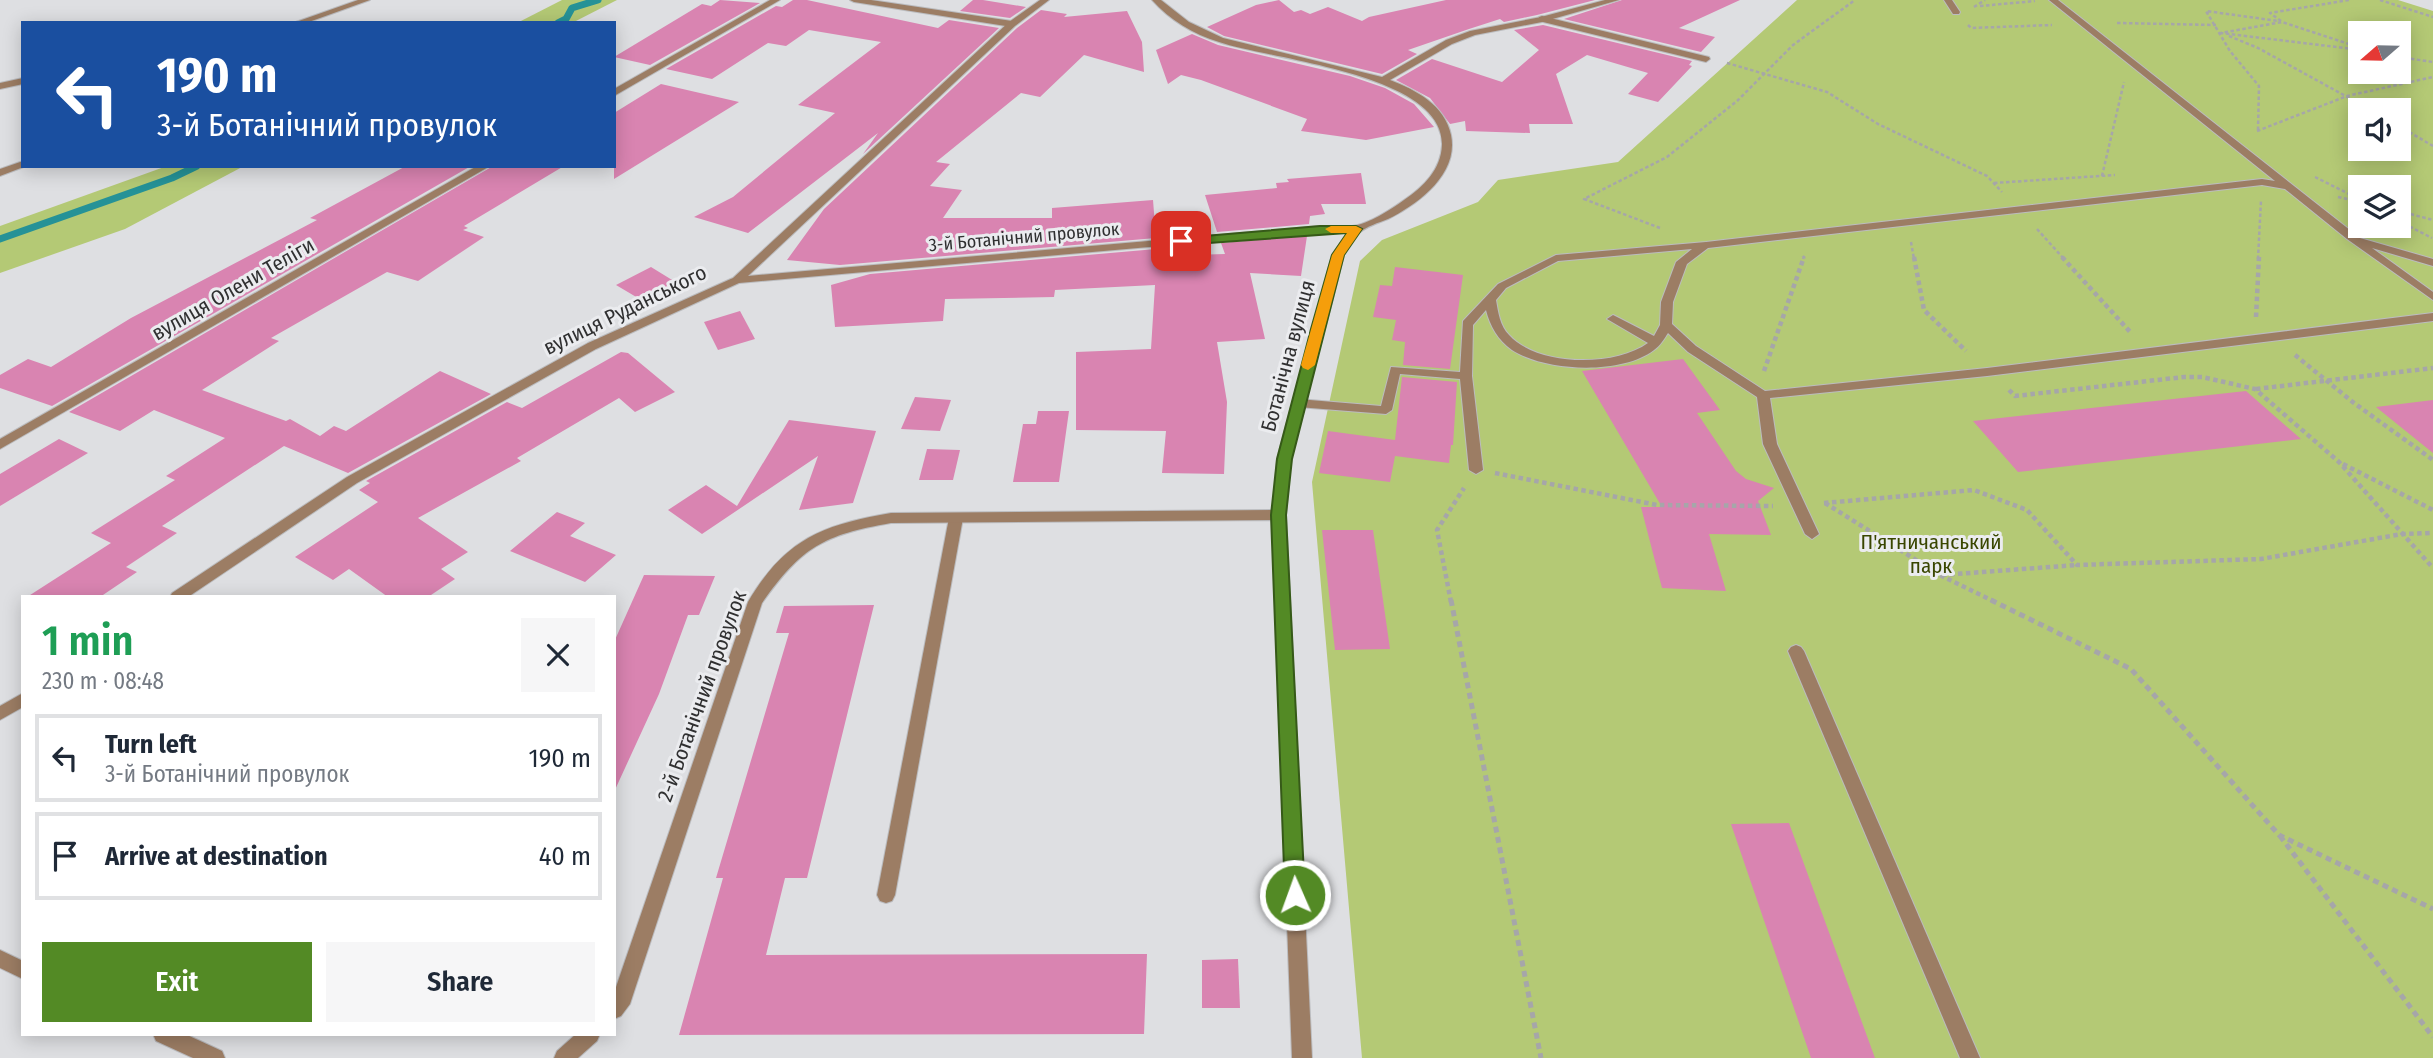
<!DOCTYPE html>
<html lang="en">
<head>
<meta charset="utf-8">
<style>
  :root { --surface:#fff; --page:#f6f6f7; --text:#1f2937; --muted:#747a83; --line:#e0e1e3; --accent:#538a25 }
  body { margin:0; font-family:"Fira Sans Condensed",sans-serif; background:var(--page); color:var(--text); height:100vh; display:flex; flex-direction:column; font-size:26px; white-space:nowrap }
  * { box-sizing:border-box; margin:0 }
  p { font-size:23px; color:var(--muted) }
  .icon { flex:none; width:38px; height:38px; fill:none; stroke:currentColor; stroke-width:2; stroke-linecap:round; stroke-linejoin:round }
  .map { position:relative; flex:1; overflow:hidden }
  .drawer { position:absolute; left:21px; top:595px; width:595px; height:441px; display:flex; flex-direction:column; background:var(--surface); border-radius:0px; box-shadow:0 4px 18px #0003 }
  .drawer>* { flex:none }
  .hud { position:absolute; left:21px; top:21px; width:595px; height:147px; border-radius:0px; box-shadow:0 4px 18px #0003; background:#1a4fa0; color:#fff; overflow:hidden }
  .needle { width:46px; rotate:250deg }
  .tools { position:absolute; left:2348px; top:21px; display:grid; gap:14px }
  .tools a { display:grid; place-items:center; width:63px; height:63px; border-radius:0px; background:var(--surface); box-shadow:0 4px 18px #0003; font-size:35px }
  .pin { position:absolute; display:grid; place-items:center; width:60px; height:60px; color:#fff; margin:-30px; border-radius:14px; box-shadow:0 4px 10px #0006 }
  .me { position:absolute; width:77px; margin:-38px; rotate:358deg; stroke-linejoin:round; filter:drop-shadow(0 0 5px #0008) }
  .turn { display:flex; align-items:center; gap:24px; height:147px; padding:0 21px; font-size:32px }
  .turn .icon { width:91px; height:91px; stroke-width:2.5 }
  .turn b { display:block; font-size:49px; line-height:60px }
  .round { display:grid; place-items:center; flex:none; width:74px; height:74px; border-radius:0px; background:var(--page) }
  .head { display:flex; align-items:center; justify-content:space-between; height:119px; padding:0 21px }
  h1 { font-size:42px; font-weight:600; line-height:52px; color:#1e9e55 }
  .button { display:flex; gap:14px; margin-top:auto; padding:14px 21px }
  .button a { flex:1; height:80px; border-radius:0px; background:var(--accent); color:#fff; font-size:28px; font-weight:600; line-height:80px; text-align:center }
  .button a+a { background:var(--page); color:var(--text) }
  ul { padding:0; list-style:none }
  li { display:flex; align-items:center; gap:21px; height:88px; margin:0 14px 10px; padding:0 7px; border:4px solid var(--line); border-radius:0px }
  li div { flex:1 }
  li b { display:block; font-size:26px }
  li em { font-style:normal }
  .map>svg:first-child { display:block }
  .green { fill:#b4c975; fill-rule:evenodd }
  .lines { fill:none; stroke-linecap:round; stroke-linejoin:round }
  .stream { stroke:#259297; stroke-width:7 }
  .building { fill:#d984b1 }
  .lane-casing { stroke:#bbbcbf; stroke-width:2 }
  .street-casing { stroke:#bbbcbf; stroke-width:2 }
  .path-far2 { stroke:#a6a6a9; stroke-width:2.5; stroke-dasharray:3.5 2.5; stroke-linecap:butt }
  .path-far1 { stroke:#a6a6a9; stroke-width:4.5; stroke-dasharray:4.5 3.5; stroke-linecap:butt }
  .path { stroke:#a6a6a9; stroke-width:5; stroke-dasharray:6 4.5; stroke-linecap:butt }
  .lane { fill:#9c7d64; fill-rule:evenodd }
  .street { fill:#9c7d64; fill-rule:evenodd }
  .route { fill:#538a25; stroke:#365a18; stroke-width:2 }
  .slow { fill:#f59e0b }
  .labels { text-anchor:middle; stroke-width:6; stroke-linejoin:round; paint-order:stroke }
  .far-street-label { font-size:18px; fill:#303031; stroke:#ebecef }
  .street-label { font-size:21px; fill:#303031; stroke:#ebecef }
  .park-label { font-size:21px; fill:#394600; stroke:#ebecef }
</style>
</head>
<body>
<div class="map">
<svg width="2433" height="1058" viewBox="0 0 2433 1058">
  <rect width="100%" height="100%" fill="#dedfe2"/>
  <g class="green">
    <path d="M562,0H617L572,23H517Z"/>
    <path d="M1797,0H2398L2433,11V1058H1362L1312,482L1360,261L1382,240L1478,202L1498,180L1618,162ZM2361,33H2399V72H2361ZM2361,110H2399V149H2361ZM2361,187H2399V226H2361Z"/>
    <path d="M167,166H244L125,229L0,273V226Z"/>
  </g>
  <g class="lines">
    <g class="stream">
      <path d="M558,23L566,19L572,8L598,0"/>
      <path d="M0,239L172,178L197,166"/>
    </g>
  </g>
  <g class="building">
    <path d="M720,0L760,3L650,65L614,57L702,4L711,6Z"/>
    <path d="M793,0H807L938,28L949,20L999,28L863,154L878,133L748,233L694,217L733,197L835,113L798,105L881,42L809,30L786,46L768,43L712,79L666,69L776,6L782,7Z"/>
    <path d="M973,0H983L1026,7L1010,18L960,11Z"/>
    <path d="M1279,0L1294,12L1301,10L1310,14L1328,7L1362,21L1369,17L1446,0H1595L1537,15L1504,22L1500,19L1469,29L1408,50L1417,54L1382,74L1224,36L1207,27L1256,5Z"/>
    <path d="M1622,0H1740L1679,28L1715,37L1701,52L1564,19Z"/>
    <path d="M1041,10L1067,14L1064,17L1127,11L1142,42L1144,72L1084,55L1040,97L1021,93L936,162L950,164L930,186L962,190L943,218H1052V208L1153,200L1156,238L840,265L787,260L824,209L1017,28Z"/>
    <path d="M1543,25L1692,61L1689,65L1692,66L1658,102L1628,94L1648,73L1587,55L1556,74L1573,124H1529L1530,133L1466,131L1465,121L1450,124L1430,98L1396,80L1432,59L1502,82L1539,50L1514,30Z"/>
    <path d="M1192,34L1218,45L1350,76L1385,88L1414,104L1434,127L1366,140L1301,131L1307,119L1201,80L1181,75L1168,84L1156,50Z"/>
    <path d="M661,84L739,102L614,179V113Z"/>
    <path d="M406,166H471L52,406L0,388V375L28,359L51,367L131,318L317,220L310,218Z"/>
    <path d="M493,166H564L464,226L468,228L463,230L484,237L418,281L387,272L271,338L279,341L202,390L286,421L290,419L320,436L334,426L346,431L440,371L491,394L348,473L284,446L162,526L177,533L126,567L137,572L100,597H27L111,543L91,533L175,480L166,476L225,438L154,410L120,431L69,412Z"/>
    <path d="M1361,173L1366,204H1321L1325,214L1310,216L1309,224L1217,232L1205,195L1277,188L1276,183L1289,182L1287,179Z"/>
    <path d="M1307,236L1301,276L1250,273L1265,339L1217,342L1227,402L1224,474L1162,473L1166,431L1076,430V352L1151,349L1155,285L1055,290L1054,297L945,299L943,321L835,327L831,285L870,274L1156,249L1157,256L1225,254L1221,243Z"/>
    <path d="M651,267L677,283L643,301L616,285Z"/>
    <path d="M1395,267L1463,275L1450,369L1403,365L1405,342L1392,340L1396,320L1373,317L1380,285L1392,286Z"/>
    <path d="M740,311L755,339L718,350L704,322Z"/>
    <path d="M621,352L628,353L675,392L635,412L619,398L517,458L521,461L418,518L468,552L441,569L455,579L428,597H388L349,569L333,580L295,557L378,502L359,490L370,483L366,481L507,402L522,408Z"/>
    <path d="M1683,359L1720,410L1697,413L1736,471L1746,479L1774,488L1758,501L1771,535L1709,534L1726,591L1662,588L1641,507H1662L1582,371Z"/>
    <path d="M1402,377L1457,382L1453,445H1451L1449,463L1395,456L1390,482L1319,473L1328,431L1395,440Z"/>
    <path d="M2246,391L2301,439L2018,472L1973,421Z"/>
    <path d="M915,397L951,400L940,431L901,429Z"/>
    <path d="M2433,400V453L2376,407Z"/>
    <path d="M1038,411H1069L1059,482H1013L1023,424H1036Z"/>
    <path d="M789,420L876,431L853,503L799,510L818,456L702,534L668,510L706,485L737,506Z"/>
    <path d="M59,439L88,453L0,506V474Z"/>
    <path d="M927,449L960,450L953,480H919Z"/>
    <path d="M557,512L585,523L570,536L616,555L585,582L510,551Z"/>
    <path d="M1322,530H1373L1390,649L1335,650Z"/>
    <path d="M644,575L715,576L699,615H688L659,694L614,792V642Z"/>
    <path d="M874,605L807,878H785L766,955L1147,954L1144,1034L679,1035L723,878H716L789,633H776L784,606Z"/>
    <path d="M1789,823L1875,1058H1811L1731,824Z"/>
    <path d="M1238,959L1240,1008H1202V960Z"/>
  </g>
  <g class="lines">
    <g class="lane-casing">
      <g id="lane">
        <path d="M850,0H871L1012,21L1016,24L1012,27L854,2Z"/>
        <path d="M1944,0H1952L1960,12L1959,14H1953Z"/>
        <path d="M2049,0H2058L2360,238L2433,259V266L2372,248L2433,292V300L2347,239L2285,189L2262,185L1708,248L1687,264L1673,302L1672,324L1696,346L1765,391L1987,368L2433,313V321L1987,376L1770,398L1777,444L1819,534L1812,539L1805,534L1763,444L1757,397L1688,352L1668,333C1664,339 1660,346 1654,350C1622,375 1546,372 1512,350C1498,340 1490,326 1486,310L1473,325L1472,376L1483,470L1476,474L1469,470L1460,379L1400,374L1392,410L1386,414L1298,407L1292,403L1298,399L1381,406L1391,367L1460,372L1463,321L1498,284L1556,255L1706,242L2262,179L2275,181ZM1692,249L1676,262L1661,302L1660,325L1654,336L1617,317L1613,315L1607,319L1648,343C1615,367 1538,367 1509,335C1500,326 1498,312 1496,300L1506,288L1558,261Z"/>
        <path d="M1542,16L1709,57L1710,59L1706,62L1539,21V17Z"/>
        <path d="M956,513L963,518L895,895L892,901L886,903L880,901L877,895L949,518Z"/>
        <path d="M1796,645L1801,647L1804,651L1980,1058H1960L1788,651L1791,647Z"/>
      </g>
    </g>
    <g class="street-casing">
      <g id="street">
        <path d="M358,0H370L306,23H293Z"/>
        <path d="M770,0H780L614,96V89Z"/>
        <path d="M1040,0H1049L1015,26L748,276L1320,226C1330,226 1342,227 1352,226C1369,224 1390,210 1404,200C1423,187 1441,170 1442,145C1444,74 1272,60 1219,42C1193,34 1170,20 1152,0H1161L1189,22L1223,38L1382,77L1446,40L1470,31L1541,17L1605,0H1619L1542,22L1475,35L1452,44L1390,80C1416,90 1445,105 1451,135C1459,174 1418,204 1388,219C1378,223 1367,226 1359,233C1352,239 1348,248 1344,255L1291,459L1286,515L1312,1058H1292L1272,520L891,523C823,535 802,547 762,603L630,1004L621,1016L614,1019V993L748,602C785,539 822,525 891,513L1273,510L1277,459L1332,255L1348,232H1320L739,283L596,349L357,483L188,597H170L172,593L347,477L588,343L733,278L1009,22Z"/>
        <path d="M23,78V84L0,89V83Z"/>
        <path d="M23,161V166H26L0,176V169Z"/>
        <path d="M477,166H490L0,449V439Z"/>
        <path d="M23,693V707L0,720V706Z"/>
        <path d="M0,950L23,961V979L0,968Z"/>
        <path d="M153,1034H185L222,1051L225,1058H193L156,1041Z"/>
        <path d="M576,1034H600L597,1041L578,1058H554L557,1051Z"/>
      </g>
    </g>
    <g class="path-far2">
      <path d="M2380,0L2433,17"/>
      <path d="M1980,6L2035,1"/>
      <path d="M1974,7L1985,0"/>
      <path d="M2281,21L2270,13L2349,0"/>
      <path d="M2117,23L2216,25"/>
      <path d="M1968,25L1971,28L2052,25"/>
      <path d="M2229,36L2258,48L2371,110"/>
      <path d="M2361,48L2282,22L2221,33L2361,50"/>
      <path d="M2399,57L2433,62"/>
      <path d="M1727,63L1827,92L1878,124L1987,176L2002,192"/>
      <path d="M2399,126L2433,146"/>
      <path d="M2258,130L2259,86L2230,51L2206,11L2278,21"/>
      <path d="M2257,131L2347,96L2433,77"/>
      <path d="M2102,176L2124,82"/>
      <path d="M2315,177L2361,200"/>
      <path d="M1994,183L2115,175"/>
      <path d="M2338,197L2356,201"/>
      <path d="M2399,211L2433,220"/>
      <path d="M2399,221L2432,238"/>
      <path d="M1660,228L1584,199L1667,157L1737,101L1793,45L1855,0"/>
      <path d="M2037,229L2064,259"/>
      <path d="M1911,242L1914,259"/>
      <path d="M1803,259L1805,254"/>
      <path d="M2258,259L2261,200"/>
    </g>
    <g class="path-far1">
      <path d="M1914,257L1924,310L1966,351"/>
      <path d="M2062,257L2132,334"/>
      <path d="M2256,317L2259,257"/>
      <path d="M2295,355L2354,403L2433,460"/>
      <path d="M1764,371L1804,257"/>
      <path d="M2256,389L2433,368"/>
      <path d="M2009,390L2015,396L2184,377H2202L2255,389L2339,462L2433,568"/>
      <path d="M2343,464L2433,510"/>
      <path d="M1495,473L1657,505L1773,506"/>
      <path d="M1824,503L1974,490L2027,510L2077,565L2261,559L2402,534L2433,533"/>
      <path d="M1825,503L1940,575L1995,602"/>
      <path d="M1942,575L2077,565"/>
      <path d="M1451,602L1437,530L1464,488"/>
    </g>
    <g class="path">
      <path d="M1451,600L1541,1058"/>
      <path d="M1991,600L2131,669L2279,835L2433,909"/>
      <path d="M2280,836L2433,1037"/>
    </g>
    <use href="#lane" class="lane"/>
    <use href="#street" class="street"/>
  </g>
  <path class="route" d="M1320,226H1356L1362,229L1344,255L1292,459L1286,515L1305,895L1302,902L1295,904L1288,902L1285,895L1271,515L1277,459L1311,329L1332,255L1347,233L1181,245L1175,241L1181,238Z"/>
  <path class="slow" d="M1356,226L1362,229L1344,255L1315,365L1308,370L1303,368L1301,365L1332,255L1347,233H1331L1325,229L1331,226Z"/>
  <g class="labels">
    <g class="far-street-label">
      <text transform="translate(1024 237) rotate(-5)" y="6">3-й Ботанічний провулок</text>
    </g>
    <g class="street-label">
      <text transform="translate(233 289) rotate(-30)" y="7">вулиця Олени Теліги</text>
      <text transform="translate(625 310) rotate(-26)" y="7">вулиця Руданського</text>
      <text transform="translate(1288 356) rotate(-75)" y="7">Ботанічна вулиця</text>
      <text transform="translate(702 696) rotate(-70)" y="7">2-й Ботанічний провулок</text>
    </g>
    <g class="park-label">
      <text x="1931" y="549">П'ятничанський<tspan x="1931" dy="24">парк</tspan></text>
    </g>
  </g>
</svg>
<div class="tools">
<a><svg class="needle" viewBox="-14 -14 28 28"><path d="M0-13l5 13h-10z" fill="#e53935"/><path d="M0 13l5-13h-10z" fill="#747a83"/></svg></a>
<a><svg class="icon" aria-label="sound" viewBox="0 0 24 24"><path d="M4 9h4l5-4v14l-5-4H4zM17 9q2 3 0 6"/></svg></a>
<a><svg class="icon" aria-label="layers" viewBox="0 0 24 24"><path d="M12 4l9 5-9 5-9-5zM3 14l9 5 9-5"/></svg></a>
</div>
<div class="pin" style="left:1181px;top:241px;background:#d93025"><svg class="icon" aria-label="arrive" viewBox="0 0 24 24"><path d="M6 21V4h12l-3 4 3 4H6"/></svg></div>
<svg class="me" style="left:1295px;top:895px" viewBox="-20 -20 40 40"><circle r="17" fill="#538a25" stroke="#fff" stroke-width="3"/><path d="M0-11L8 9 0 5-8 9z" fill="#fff"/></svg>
<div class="hud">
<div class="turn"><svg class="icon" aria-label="left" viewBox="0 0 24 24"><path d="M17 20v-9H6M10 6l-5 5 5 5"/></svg><div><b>190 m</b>3-й Ботанічний провулок</div></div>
</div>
<section class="drawer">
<div class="head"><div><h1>1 min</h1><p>230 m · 08:48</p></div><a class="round"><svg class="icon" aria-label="close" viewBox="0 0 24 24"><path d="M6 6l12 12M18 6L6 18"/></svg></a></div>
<ul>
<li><svg class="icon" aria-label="left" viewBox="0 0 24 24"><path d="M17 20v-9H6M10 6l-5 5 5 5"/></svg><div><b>Turn left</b><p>3-й Ботанічний провулок</p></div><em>190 m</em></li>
<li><svg class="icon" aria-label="arrive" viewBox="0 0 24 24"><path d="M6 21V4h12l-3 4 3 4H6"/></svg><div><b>Arrive at destination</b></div><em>40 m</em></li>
</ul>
<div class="button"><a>Exit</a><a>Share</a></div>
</section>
</div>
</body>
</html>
